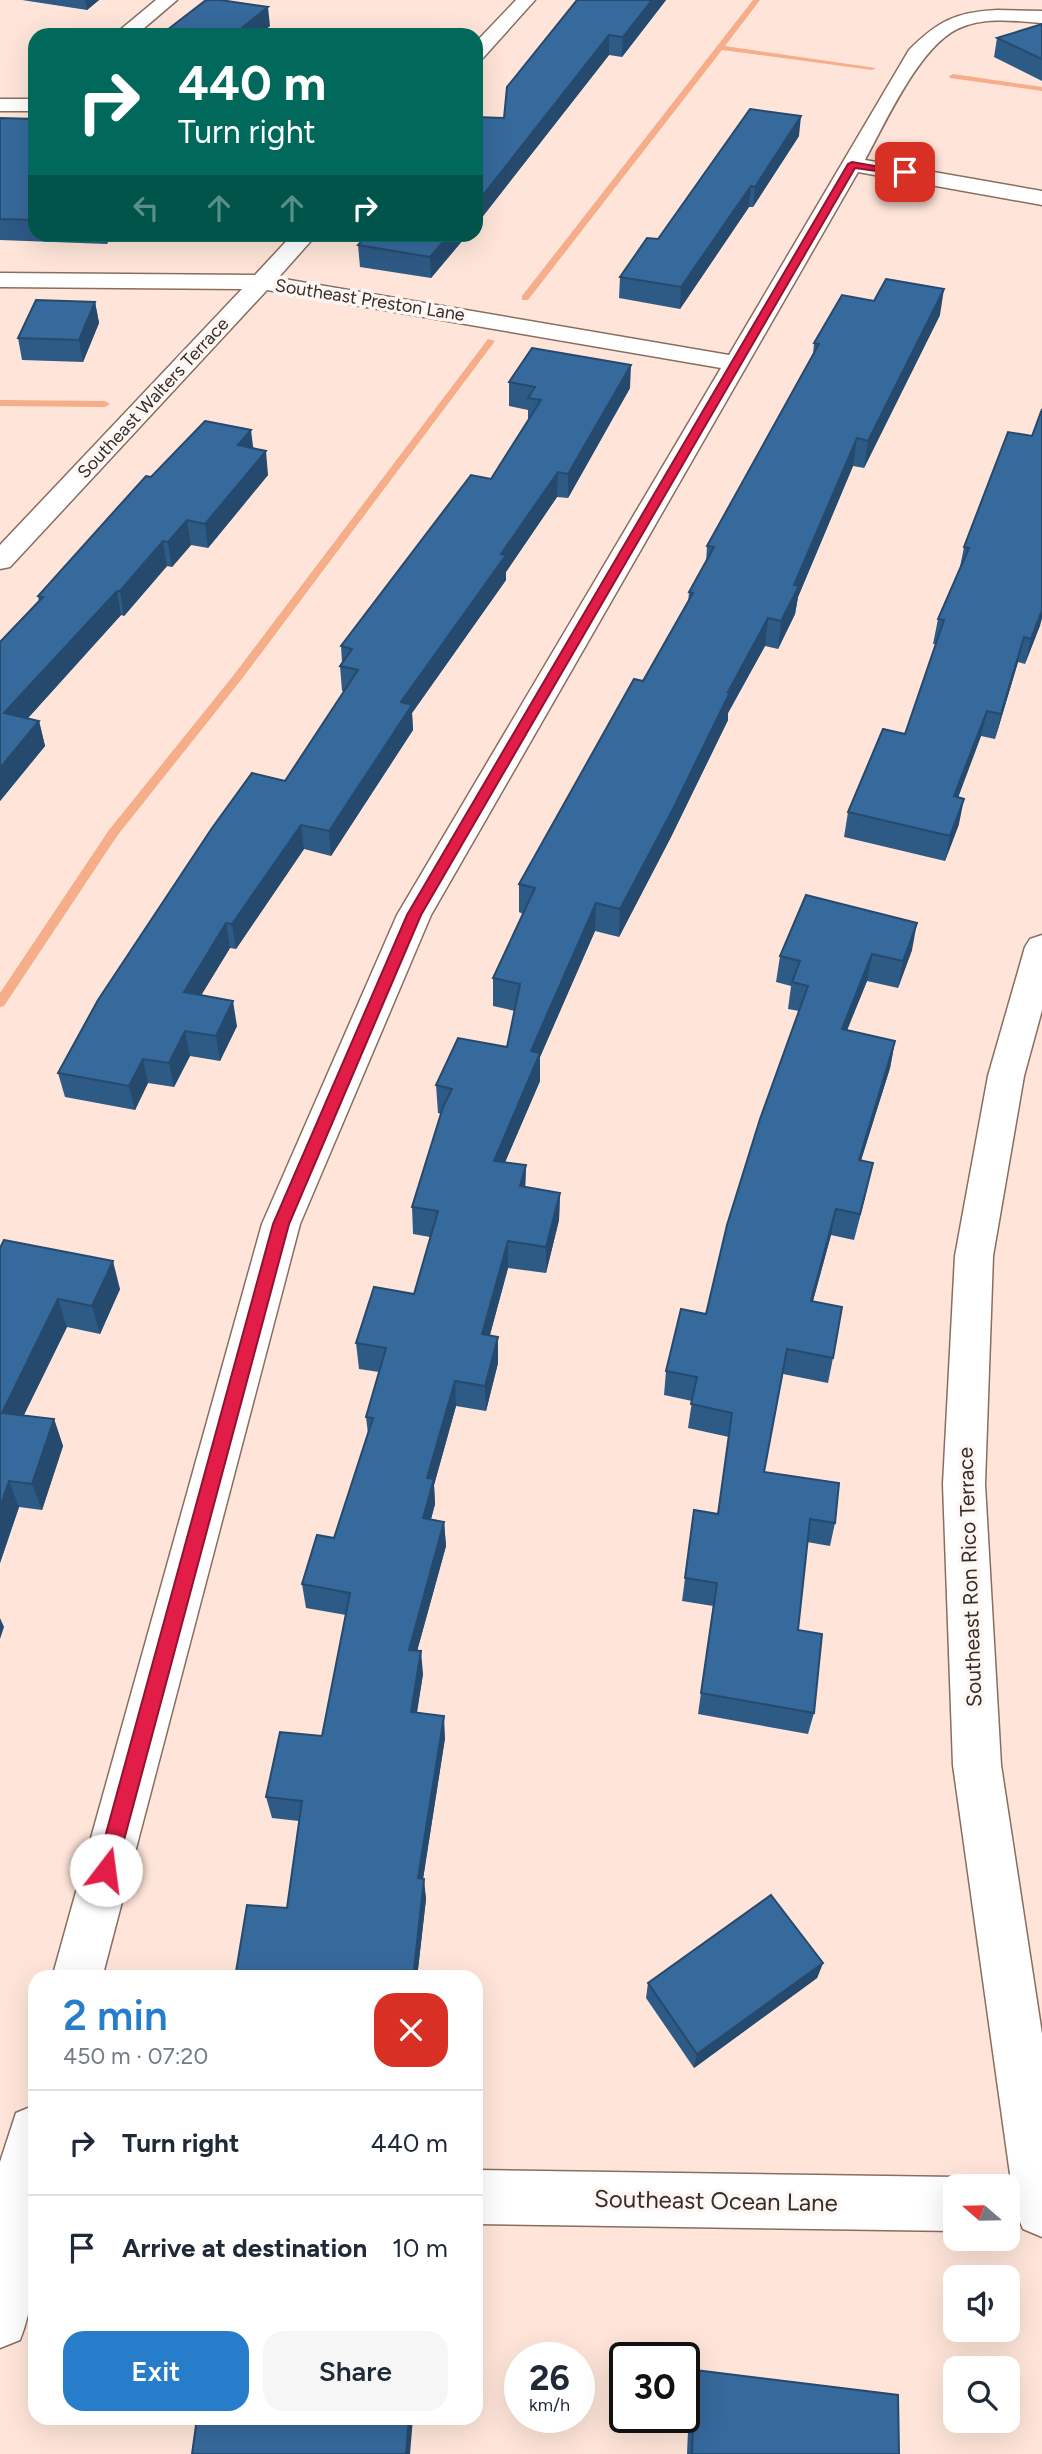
<!DOCTYPE html>
<html lang="en">
<head>
<meta charset="utf-8">
<style>
  :root { --surface:#fff; --page:#f6f6f7; --text:#1f2937; --muted:#747a83; --line:#e0e1e3; --accent:#287dcb }
  body { margin:0; font-family:Figtree,sans-serif; background:var(--page); color:var(--text); height:100vh; display:flex; flex-direction:column; font-size:26px; white-space:nowrap }
  * { box-sizing:border-box; margin:0 }
  p { font-size:23px; color:var(--muted) }
  .icon { flex:none; width:38px; height:38px; fill:none; stroke:currentColor; stroke-width:2; stroke-linecap:round; stroke-linejoin:round }
  .map { position:relative; flex:1; overflow:hidden }
  .sheet { position:absolute; left:28px; top:1970px; width:455px; height:455px; display:flex; flex-direction:column; background:var(--surface); border-radius:21px; box-shadow:0 7px 28px #0002 }
  .sheet>* { flex:none }
  .banner { position:absolute; left:28px; top:28px; width:455px; height:214px; border-radius:21px; box-shadow:0 7px 28px #0002; background:#00695c; color:#fff; overflow:hidden }
  .needle { width:46px; rotate:290deg }
  .controls { position:absolute; left:943px; top:2174px; display:grid; gap:14px }
  .controls a { display:grid; place-items:center; width:77px; height:77px; border-radius:14px; background:var(--surface); box-shadow:0 7px 28px #0002; font-size:35px }
  .speed { position:absolute; left:504px; top:2342px; display:flex; gap:14px; font-size:35px; font-weight:700; text-align:center }
  .speed>* { display:grid; place-content:center; width:91px; height:91px; border-radius:50%; background:var(--surface); box-shadow:0 7px 28px #0002; line-height:1 }
  .speed small { font-size:18px; font-weight:400 }
  .speed .limit { border:4px solid #111; border-radius:10px; background:#fff; color:#111 }
  .pin { position:absolute; display:grid; place-items:center; width:60px; height:60px; color:#fff; margin:-30px; border-radius:14px; box-shadow:0 4px 10px #0006 }
  .me { position:absolute; width:77px; margin:-38px; rotate:15deg; stroke-linejoin:round; filter:drop-shadow(0 0 5px #0008) }
  .turn { display:flex; align-items:center; gap:24px; height:147px; padding:0 35px; font-size:32px }
  .turn .icon { width:91px; height:91px; stroke-width:2.5 }
  .turn b { display:block; font-size:49px; line-height:60px }
  .lanes { display:flex; align-items:center; height:66px; padding:0 35px; background:#0003; justify-content:center; gap:35px; direction:ltr }
  .lanes .off { opacity:.35 }
  .round { display:grid; place-items:center; flex:none; width:74px; height:74px; border-radius:21px; background:var(--page) }
  .headline { display:flex; align-items:center; justify-content:space-between; height:119px; padding:0 35px }
  h1 { font-size:42px; font-weight:600; line-height:52px; color:var(--accent) }
  .button { display:flex; gap:14px; margin-top:auto; padding:14px 35px }
  .button a { flex:1; height:80px; border-radius:21px; background:var(--accent); color:#fff; font-size:28px; font-weight:600; line-height:80px; text-align:center }
  .button a+a { background:var(--page); color:var(--text) }
  ul { padding:0; list-style:none }
  li { display:flex; align-items:center; gap:21px; height:105px; padding:0 35px; border-top:2px solid var(--line) }
  li div { flex:1 }
  li b { display:block; font-size:26px }
  li em { font-style:normal }
  .map>svg:first-child { display:block }
  .lines { fill:none; stroke-linecap:round; stroke-linejoin:round }
  .stream { fill:#f6ad8a; fill-rule:evenodd }
  .minor-casing { stroke:#896d60; stroke-width:3 }
  .minor { fill:#fff; fill-rule:evenodd }
  .wall { fill:#2e5a86 }
  .shaded-wall { fill:#264a6d }
  .building { fill:#36699c; stroke:#264a6d; stroke-width:2 }
  .route { fill:#e11d48; stroke:#92132f; stroke-width:2 }
  .labels { text-anchor:middle; stroke-width:7; stroke-linejoin:round; paint-order:stroke }
  .far-street-label { font-size:18px; fill:#382c27; stroke:#fdf6f3 }
  .street-label { font-size:21px; fill:#382c27; stroke:#fdf6f3 }
  .near-street-label { font-size:24px; fill:#382c27; stroke:#fdf6f3 }
</style>
</head>
<body>
<div class="map">
<svg width="1042" height="2454" viewBox="0 0 1042 2454">
  <rect width="100%" height="100%" fill="#ffe5d9"/>
  <g class="lines">
    <g class="stream">
      <path d="M753,0H760L725,46L876,68L872,70L722,50L528,300H522V296Z"/>
      <path d="M953,74L1042,87V91L950,78L949,76Z"/>
      <path d="M488,339L495,341L241,680L117,836L4,1006L0,1007V993L109,830L233,676Z"/>
      <path d="M0,400L105,401L110,404L105,407L0,406Z"/>
    </g>
    <g class="minor-casing">
      <g id="minor">
        <path d="M156,0H177L136,35H114Z"/>
        <path d="M516,0H535L483,58L476,60V42Z"/>
        <path d="M997,10L1042,11V23C1016,21 986,17 962,27C921,42 886,122 865,160L1042,191V205L858,172L431,915L300,1224L102,1978H52L262,1224L397,915L721,368L267,290L10,567L0,569V545L242,289L0,287V273L255,275L293,234H317L278,278L729,355L909,50C938,21 956,12 997,10Z"/>
        <rect x="0" y="99" width="35" height="12"/>
        <path d="M1042,935V1010L1024,1076L993,1256L985,1484L1001,1765L1042,2034V2237L1023,2229L1015,2210L953,1765L943,1484L955,1256L988,1076L1025,947L1030,939Z"/>
        <path d="M35,2105C35,2173 45,2279 20,2340L0,2348V2162L16,2113Z"/>
        <path d="M476,2170L956,2177L976,2186H956V2231L476,2224Z"/>
      </g>
    </g>
    <use href="#minor" class="minor"/>
  </g>
  <g class="wall">
    <path d="M22,0H99L87,10Z"/>
    <path d="M577,0H666L622,57L609,55L476,225V117L504,118Z"/>
    <path d="M1042,24V81L994,57L997,38Z"/>
    <path d="M270,26L259,35H168L167,30Z"/>
    <path d="M0,118L35,119V234H111L107,244L0,240Z"/>
    <path d="M799,136L753,207H749L680,309L619,298L620,277L658,239Z"/>
    <path d="M368,234H468L431,278L360,267L358,245Z"/>
    <path d="M95,302L99,323L83,362L22,360L18,338Z"/>
    <path d="M940,315L864,468L853,466L798,597L795,614L778,649L765,646L728,713V720L671,837L619,937L595,931L540,1057V1081L505,1162L526,1165L525,1187L560,1193L559,1220L546,1273L508,1268L490,1335L498,1363L486,1411L456,1406L434,1485L435,1504L431,1519L444,1522L446,1546L417,1651L423,1674L417,1713L445,1738L423,1879L426,1899L417,1978H235L287,1908L299,1821L272,1818L266,1797L322,1736L346,1615L306,1608L302,1584L334,1538L368,1434L366,1417L379,1372L359,1369L356,1343L414,1294L430,1237L413,1234L412,1207L441,1114L438,1113L436,1085L507,1047L515,1011L493,1006V978L523,914L519,912V884L643,681L688,603L689,592L706,563L707,546L813,355L814,343Z"/>
    <path d="M509,382L630,388L568,498L557,497L506,572V580L412,713L413,730L331,856L304,849L236,949L230,948L201,995L237,1026L220,1061L190,1056L174,1087L148,1083L135,1110L65,1097L58,1073L285,781L344,691H342L340,666L342,663L341,646L491,479L528,421V410L509,406Z"/>
    <path d="M1042,409V618L1025,664L1018,662L995,739L981,736L958,797L959,824L945,861L844,837L848,812L905,734L936,644H933L938,619L959,572L964,547L1032,436Z"/>
    <path d="M253,448L268,475L208,548L191,545L172,567L167,566L124,616L121,615L28,718L39,721L45,746L0,801L39,602L38,596L151,477Z"/>
    <path d="M912,950L898,988L867,981L847,1030L895,1041L890,1068L861,1160L867,1189L854,1240L831,1235L813,1301L833,1358L828,1383L783,1374L764,1472L835,1523L830,1546L807,1542L798,1630L814,1713L808,1734L698,1714L713,1606L682,1601L694,1510L718,1514L729,1437L688,1428L692,1401L664,1395L666,1371L706,1314L799,1011L788,1009L791,986L776,982L780,956Z"/>
    <path d="M0,1248L120,1289L100,1334L67,1327L24,1415L54,1419L63,1446L42,1510L19,1507L0,1563Z"/>
    <path d="M823,1963L817,1978L694,2068L646,1998L648,1983Z"/>
    <path d="M695,2370L899,2454H687L690,2383Z"/>
  </g>
  <g class="shaded-wall">
    <path d="M85,0H99L87,10Z"/>
    <path d="M652,0H666L622,57L623,37Z"/>
    <path d="M268,7L270,26L259,35H233Z"/>
    <path d="M609,35V55L476,225V204Z"/>
    <path d="M801,116L799,136L753,207L755,187Z"/>
    <path d="M751,186L749,207L680,309L681,287Z"/>
    <path d="M105,234H111L107,244Z"/>
    <path d="M161,234H184L162,239Z"/>
    <path d="M450,234H468L431,278L430,257Z"/>
    <path d="M944,289L940,315L864,468L868,441Z"/>
    <path d="M95,302L99,323L83,362L79,340Z"/>
    <path d="M631,365L630,388L568,498V474Z"/>
    <path d="M251,430L254,454L238,445Z"/>
    <path d="M857,438L853,466L798,597L795,614L778,649L781,621L794,585Z"/>
    <path d="M266,451L268,475L208,548L205,524Z"/>
    <path d="M558,472L557,497L506,572V580L412,713L413,730L331,856L329,831L401,702Z"/>
    <path d="M187,520L191,545L172,567L168,542Z"/>
    <path d="M163,541L167,566L124,616L120,591Z"/>
    <path d="M117,591L121,615L10,738L4,713Z"/>
    <path d="M1042,610V618L1040,626L1025,664L1031,639Z"/>
    <path d="M768,618L765,646L728,713V720L671,837L619,937L620,909L728,692Z"/>
    <path d="M1024,637L1018,662L995,739L1001,714Z"/>
    <path d="M987,711L981,736L949,822L954,796Z"/>
    <path d="M39,721L45,746L0,801V768Z"/>
    <path d="M964,799L959,824L945,861L950,836Z"/>
    <path d="M301,825L304,849L236,949L232,924Z"/>
    <path d="M596,903L595,931L540,1057V1081L494,1188V1161L531,1051Z"/>
    <path d="M226,923L230,948L188,1017L184,992Z"/>
    <path d="M917,923L912,950L898,988L903,961Z"/>
    <path d="M872,954L867,981L837,1055L842,1029Z"/>
    <path d="M233,1001L237,1026L220,1061L216,1036Z"/>
    <path d="M185,1031L190,1056L174,1087L169,1063Z"/>
    <path d="M895,1041L890,1068L853,1186L859,1160Z"/>
    <path d="M143,1059L148,1083L135,1110L129,1086Z"/>
    <path d="M873,1163L867,1189L854,1240L860,1214Z"/>
    <path d="M526,1165L525,1193L520,1186Z"/>
    <path d="M560,1193L559,1220L546,1273V1247Z"/>
    <path d="M836,1209L831,1235L806,1326L811,1301Z"/>
    <path d="M508,1241V1268L483,1360L482,1334Z"/>
    <path d="M113,1261L120,1289L100,1334L92,1306Z"/>
    <path d="M58,1299L67,1327L12,1439L2,1413Z"/>
    <path d="M498,1337V1363L486,1411L485,1386Z"/>
    <path d="M455,1381L456,1406L434,1485L435,1504L425,1542L423,1518L427,1478Z"/>
    <path d="M54,1419L63,1446L42,1510L32,1484Z"/>
    <path d="M9,1481L19,1507L0,1563V1507Z"/>
    <path d="M444,1522L446,1546L411,1673L409,1650Z"/>
    <path d="M0,1618L4,1627L0,1639Z"/>
    <path d="M421,1651L423,1674L413,1734L411,1712Z"/>
    <path d="M444,1716L445,1738L420,1898L418,1878Z"/>
    <path d="M424,1879L426,1899L417,1978H413Z"/>
    <path d="M823,1963L817,1978L694,2068L697,2054Z"/>
    <path d="M409,2418H413L410,2454H406Z"/>
  </g>
  <g class="building">
    <path d="M206,0H220L268,7L233,35H201L167,30Z"/>
    <path d="M577,0H652L623,37L609,35L476,204V117L504,118L507,87Z"/>
    <path d="M1042,24V59L997,38Z"/>
    <path d="M750,109L801,116L755,187L751,186L681,287L620,277L647,238L658,239Z"/>
    <path d="M0,118L35,119V220L0,219Z"/>
    <path d="M368,234H450L430,257L358,245Z"/>
    <path d="M886,279L944,289L868,441L857,438L794,585L799,586L781,621L768,618L728,692H730L673,809L620,909L596,903L531,1051L540,1053L494,1161L526,1165L520,1186L560,1193L546,1247L508,1241L482,1334L498,1337L485,1386L455,1381L427,1478L434,1479L423,1518L444,1522L409,1650L421,1651L411,1712L444,1716L418,1878L424,1879L413,1978H235L247,1905L287,1908L302,1801L266,1797L280,1732L322,1736L350,1593L302,1584L317,1535L334,1538L373,1418L366,1417L386,1348L356,1343L374,1287L414,1294L438,1211L412,1207L443,1107L452,1089L436,1085L458,1038L507,1047L520,984L493,978L535,888L519,884L634,679L643,681L693,593L689,592L714,547L707,546L819,344L814,343L842,295L874,301Z"/>
    <path d="M36,300L95,302L79,340L18,338Z"/>
    <path d="M532,348L631,365L568,474L558,472L501,554L506,555L401,702L412,705L329,831L301,825L232,924L226,923L184,992L233,1001L216,1036L185,1031L169,1063L143,1059L129,1086L58,1073L98,1000L212,828L252,773L285,781L358,670L340,666L352,649L341,646L471,475L491,479L541,400L528,398L535,387L509,382Z"/>
    <path d="M1042,409V610L1031,639L1024,637L1001,714L987,711L954,796L964,799L950,836L848,812L883,729L905,734L944,620L938,619L969,548L964,547L1008,432L1032,436Z"/>
    <path d="M205,421L251,430L238,445L266,451L205,524L187,520L168,542L163,541L120,591H117L4,713L39,721L0,768V642L43,597L38,596L146,476L151,477Z"/>
    <path d="M806,895L917,923L903,961L872,954L842,1029L895,1041L859,1160L873,1163L860,1214L836,1209L811,1301L842,1307L833,1358L787,1349L764,1472L839,1483L835,1523L810,1519L798,1630L822,1634L814,1713L701,1693L717,1583L685,1578L694,1510L718,1514L732,1413L691,1404L697,1377L666,1371L681,1309L706,1314L727,1225L760,1119L808,986L792,982L800,961L780,956Z"/>
    <path d="M4,1240L113,1261L92,1306L58,1299L2,1413L54,1419L32,1484L9,1481L0,1507V1248Z"/>
    <path d="M771,1895L823,1963L697,2054L648,1983Z"/>
    <path d="M695,2370L898,2395L899,2454H692Z"/>
    <path d="M197,2418H409L406,2454H192Z"/>
  </g>
  <path class="route" d="M852,162L909,172L905,175L855,168L421,915L289,1224L116,1870L113,1877L106,1880L99,1877L96,1870L273,1224L407,915L848,164Z"/>
  <g class="labels">
    <g class="far-street-label">
      <text transform="translate(370 300) rotate(9)" y="6">Southeast Preston Lane</text>
      <text transform="translate(153 398) rotate(-47)" y="6">Southeast Walters Terrace</text>
    </g>
    <g class="street-label">
      <text transform="translate(970 1577) rotate(-92)" y="7">Southeast Ron Rico Terrace</text>
    </g>
    <g class="near-street-label">
      <text transform="translate(716 2201) rotate(1)" y="8">Southeast Ocean Lane</text>
    </g>
  </g>
</svg>
<div class="controls">
<a><svg class="needle" viewBox="-14 -14 28 28"><path d="M0-13l5 13h-10z" fill="#e53935"/><path d="M0 13l5-13h-10z" fill="#747a83"/></svg></a>
<a><svg class="icon" aria-label="sound" viewBox="0 0 24 24"><path d="M4 9h4l5-4v14l-5-4H4zM17 9q2 3 0 6"/></svg></a>
<a><svg class="icon" aria-label="search" viewBox="0 0 24 24"><circle cx="10" cy="10" r="6"/><path d="M15 15l6 6"/></svg></a>
</div>
<div class="speed"><div>26<small>km/h</small></div><div class="limit">30</div></div>
<div class="pin" style="left:905px;top:172px;background:#d93025"><svg class="icon" aria-label="arrive" viewBox="0 0 24 24"><path d="M6 21V4h12l-3 4 3 4H6"/></svg></div>
<svg class="me" style="left:106px;top:1870px" viewBox="-20 -20 40 40"><circle r="19" fill="#fff"/><path d="M0-13L10 11 0 6-10 11z" fill="#e11d48"/></svg>
<div class="banner">
<div class="turn"><svg class="icon" aria-label="right" viewBox="0 0 24 24"><path d="M7 20v-9h11M14 6l5 5-5 5"/></svg><div><b>440 m</b>Turn right</div></div>
<div class="lanes"><svg class="icon off" aria-label="left" viewBox="0 0 24 24"><path d="M17 20v-9H6M10 6l-5 5 5 5"/></svg><svg class="icon off" aria-label="ahead" viewBox="0 0 24 24"><path d="M12 20V5M6 11l6-6 6 6"/></svg><svg class="icon off" aria-label="ahead" viewBox="0 0 24 24"><path d="M12 20V5M6 11l6-6 6 6"/></svg><svg class="icon" aria-label="right" viewBox="0 0 24 24"><path d="M7 20v-9h11M14 6l5 5-5 5"/></svg></div>
</div>
<section class="sheet">
<div class="headline"><div><h1>2 min</h1><p>450 m · 07:20</p></div><a class="round" style="background:#d93025;color:#fff"><svg class="icon" aria-label="close" viewBox="0 0 24 24"><path d="M6 6l12 12M18 6L6 18"/></svg></a></div>
<ul>
<li><svg class="icon" aria-label="right" viewBox="0 0 24 24"><path d="M7 20v-9h11M14 6l5 5-5 5"/></svg><div><b>Turn right</b></div><em>440 m</em></li>
<li><svg class="icon" aria-label="arrive" viewBox="0 0 24 24"><path d="M6 21V4h12l-3 4 3 4H6"/></svg><div><b>Arrive at destination</b></div><em>10 m</em></li>
</ul>
<div class="button"><a>Exit</a><a>Share</a></div>
</section>
</div>
</body>
</html>
